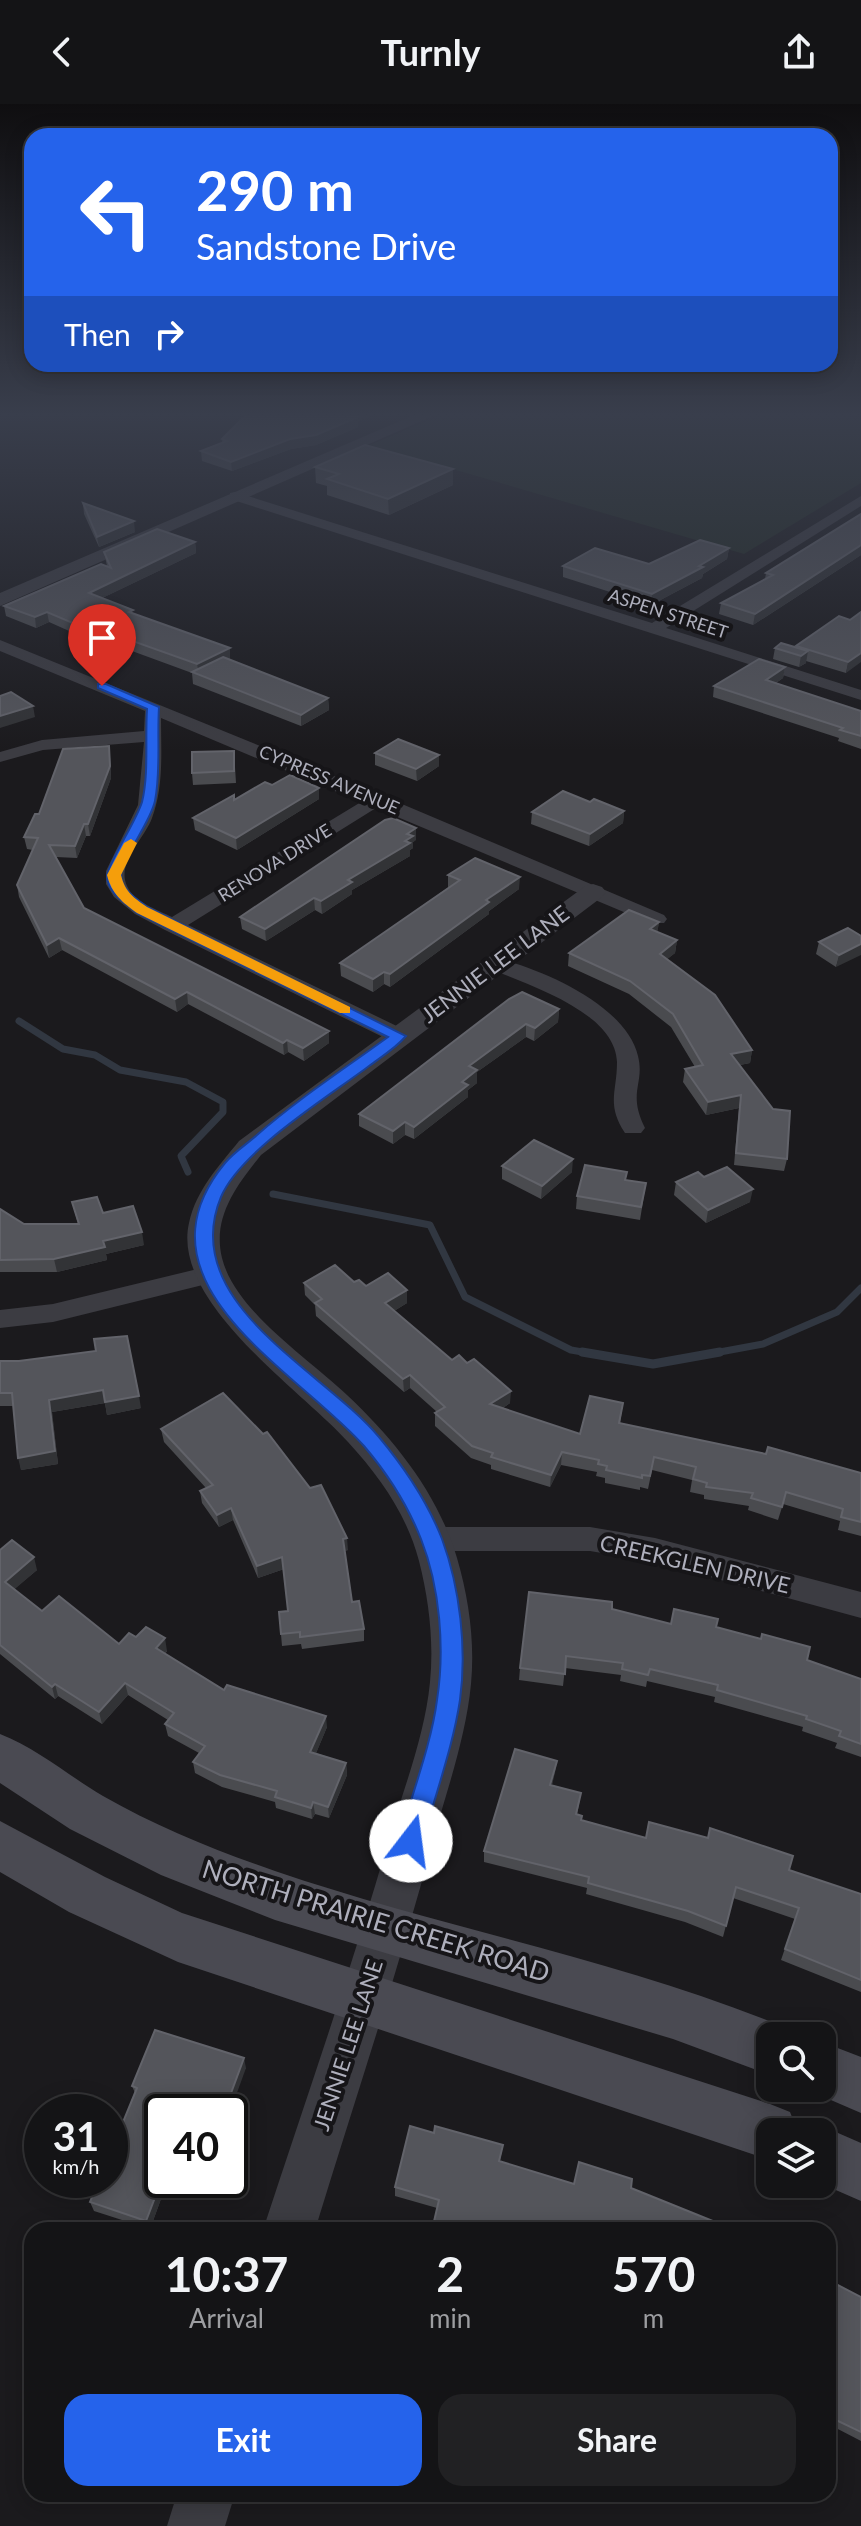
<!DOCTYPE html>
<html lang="en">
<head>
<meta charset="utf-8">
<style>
  :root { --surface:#141416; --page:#212123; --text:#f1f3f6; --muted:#9d9ea1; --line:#333335; --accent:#2563eb }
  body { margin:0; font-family:Lato,sans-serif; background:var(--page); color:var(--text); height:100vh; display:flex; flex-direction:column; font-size:30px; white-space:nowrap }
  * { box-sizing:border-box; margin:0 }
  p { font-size:26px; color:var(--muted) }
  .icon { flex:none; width:44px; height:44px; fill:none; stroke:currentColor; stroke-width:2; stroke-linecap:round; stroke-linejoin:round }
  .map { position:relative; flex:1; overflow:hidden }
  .panel { position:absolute; left:24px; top:2118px; width:812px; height:280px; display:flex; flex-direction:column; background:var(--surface); border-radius:24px; box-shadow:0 4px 20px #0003,0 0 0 2px var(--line) }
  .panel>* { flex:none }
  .top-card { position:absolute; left:24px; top:24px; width:814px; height:244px; border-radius:24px; box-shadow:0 4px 20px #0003,0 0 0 2px var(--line); background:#2563eb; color:#fff; overflow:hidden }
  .tools { position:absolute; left:756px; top:1918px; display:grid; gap:16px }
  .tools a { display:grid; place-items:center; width:80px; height:80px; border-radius:16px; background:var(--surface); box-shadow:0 4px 20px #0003,0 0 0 2px var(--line); font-size:40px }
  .speed { position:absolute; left:24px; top:1990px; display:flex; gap:16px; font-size:40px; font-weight:700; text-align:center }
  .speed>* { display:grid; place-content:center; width:104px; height:104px; border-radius:50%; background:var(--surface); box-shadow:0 4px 20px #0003,0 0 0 2px var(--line); line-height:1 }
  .speed small { font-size:20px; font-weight:400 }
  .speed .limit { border:4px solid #111; border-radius:12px; background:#fff; color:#111 }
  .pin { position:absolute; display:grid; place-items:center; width:68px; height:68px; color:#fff; margin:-82px -34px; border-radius:50% 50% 50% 0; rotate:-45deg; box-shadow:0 0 8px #0007 }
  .pin .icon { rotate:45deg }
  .me { position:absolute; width:88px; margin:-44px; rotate:15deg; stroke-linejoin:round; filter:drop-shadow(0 0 6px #0008) }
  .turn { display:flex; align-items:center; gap:28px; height:168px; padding:0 40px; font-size:36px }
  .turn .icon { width:104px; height:104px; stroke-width:2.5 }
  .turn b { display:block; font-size:56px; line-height:68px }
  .then { display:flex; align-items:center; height:76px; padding:0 40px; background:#0003; gap:16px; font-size:30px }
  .eta { display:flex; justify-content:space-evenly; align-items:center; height:136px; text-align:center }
  .eta b { font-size:48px; font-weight:700; line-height:56px }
  .action { display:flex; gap:16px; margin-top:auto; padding:16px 40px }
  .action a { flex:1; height:92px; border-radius:24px; background:var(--accent); color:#fff; font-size:32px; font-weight:700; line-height:92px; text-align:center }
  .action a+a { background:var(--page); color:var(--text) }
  header { display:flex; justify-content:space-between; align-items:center; height:104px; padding:0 40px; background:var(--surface); font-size:36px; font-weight:700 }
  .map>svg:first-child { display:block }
  .green { fill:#222b25 }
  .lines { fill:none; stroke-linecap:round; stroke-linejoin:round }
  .stream-far1 { stroke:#313741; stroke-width:7 }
  .stream { stroke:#313741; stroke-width:9 }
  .minor { fill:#3c3c42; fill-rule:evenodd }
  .tertiary { fill:#3c3c42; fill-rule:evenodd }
  .secondary { fill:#4a4a52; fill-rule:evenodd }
  .wall { fill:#4a4b4f }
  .shaded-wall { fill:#323336 }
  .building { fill:#54555b; stroke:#62636a; stroke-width:2 }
  .route { fill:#2563eb; stroke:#184099; stroke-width:2 }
  .slow { fill:#f59e0b }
  .labels { text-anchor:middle; stroke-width:8; stroke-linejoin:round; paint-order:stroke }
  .far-street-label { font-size:18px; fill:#aeafbc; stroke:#161518 }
  .street-label { font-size:22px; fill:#aeafbc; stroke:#161518 }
  .near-street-label { font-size:26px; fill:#aeafbc; stroke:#161518 }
</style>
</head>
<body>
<header><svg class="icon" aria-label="back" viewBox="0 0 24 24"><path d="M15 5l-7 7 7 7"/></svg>Turnly<svg class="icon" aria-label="share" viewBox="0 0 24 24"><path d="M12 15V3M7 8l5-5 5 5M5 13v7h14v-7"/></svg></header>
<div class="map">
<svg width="861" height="2422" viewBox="0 0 861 2422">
  <rect width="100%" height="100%" fill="#1b1a1d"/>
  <path class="green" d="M448,308H832L861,315V379L744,450L370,341Z"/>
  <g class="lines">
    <g class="stream-far1">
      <path d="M19,917L63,945L95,951L120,966L186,978L223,998V1008L181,1052L188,1068"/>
      <path d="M273,1090L430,1121L465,1193L571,1246L594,1250"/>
      <path d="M709,1250L763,1240L837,1208L861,1184"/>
    </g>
    <path class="stream" d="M582,1248L653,1260L720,1248"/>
    <g class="minor">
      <path d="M235,388L652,519L861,392V402L666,524L861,586V596L230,395V389Z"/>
      <path d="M0,536L383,692L664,811L667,815L664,819H650L376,704L188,821L407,927L410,932L399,939L391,937L165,826L135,810L114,793L106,780V767L138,701L144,638L43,646L0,658V648L42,636L144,627L145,607L0,547ZM161,614L361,698L172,813C158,806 134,798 127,782C116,759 145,734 152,714C164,682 161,647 161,614Z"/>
      <path d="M496,854C542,865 626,901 638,952C645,980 627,988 645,1024L641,1029H625C606,1000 617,988 617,958C615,907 527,881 489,864L486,860L489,856Z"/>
      <path d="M210,1162L219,1165L223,1171L219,1177L53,1218L0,1224V1206L53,1200Z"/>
      <path d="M431,1423H590L655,1434L861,1488V1514L655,1458L590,1447H431L421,1443L416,1435L421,1427Z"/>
    </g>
    <g class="tertiary">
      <path d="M421,308H442L0,502V489Z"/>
      <path d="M593,780L602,783L606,788L602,793L261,1051C237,1081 212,1113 222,1154C235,1207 309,1255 347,1291C395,1336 438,1390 457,1454C469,1495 475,1538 471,1580C466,1632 448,1683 434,1733C399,1865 355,1995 315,2126H263C306,1995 352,1864 390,1731C405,1681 425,1630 430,1578C434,1538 429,1496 419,1457C407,1411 380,1373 348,1338C301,1286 171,1198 189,1119C196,1086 219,1062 239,1037L584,783Z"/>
      <path d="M177,2390H235L225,2422H167Z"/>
    </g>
    <g class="secondary">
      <path d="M0,1630C38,1645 69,1672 103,1692C157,1723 217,1747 275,1767C445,1825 623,1856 789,1925L792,1932H770V1971L673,1935L275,1816L161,1771L70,1725L0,1679Z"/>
      <path d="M0,1717L105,1773L182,1809L770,2000L790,2008L798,2028H770V2056L178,1858L69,1808L0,1768Z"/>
      <path d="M822,1938L861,1953V2009L803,1984H822Z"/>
      <path d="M822,2022L861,2039V2097L822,2080V2028H807Z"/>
    </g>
  </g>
  <g class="wall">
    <path d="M263,308H380L358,317V323L316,341L291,345L232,367L202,357L201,347L222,339V335L256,310Z"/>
    <path d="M315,363L453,365V381L389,411L327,391V382L316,379Z"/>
    <path d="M83,399L135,428L99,443L84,410Z"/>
    <path d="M861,410V451L753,521L719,510L721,499L765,475L766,469Z"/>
    <path d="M195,438L196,449L102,494L230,555H229L328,594L329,606L301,622L193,580L192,569L132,547L123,551L49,518L36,524L6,512L4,502L107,462L104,448Z"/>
    <path d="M729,444L727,455L703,470L702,474L651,501L563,473V462L649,460Z"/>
    <path d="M861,508L846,569L806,557V559L799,563L773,555L775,544H796V542L850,516Z"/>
    <path d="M785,563L783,574L776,579L861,607V645L838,637L839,634L713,593L714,582Z"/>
    <path d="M234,647L236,679L193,681L192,669Z"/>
    <path d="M375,649L439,662L417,677L375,661Z"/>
    <path d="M110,653L111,674L90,732H86L77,754L56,753L84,804L329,939L304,957L288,948L284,951L188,900L177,908L62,846L49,854L19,793L17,781L33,746L27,745L24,733L39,710Z"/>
    <path d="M272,681L319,684V695L237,746L195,726L193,714L235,695Z"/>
    <path d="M590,698L624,707L623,719L589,742L531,720L532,708Z"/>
    <path d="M416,736L413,738V744L410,746V752L352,786V790L322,810L315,806L266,837L242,825L240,813Z"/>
    <path d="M448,771L519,785L489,807V810L390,883L384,880L373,888L341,872L340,859L449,783H448Z"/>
    <path d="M659,818L657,828L677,836L675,849L667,855L752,946L750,959L740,961L787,1055L784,1067L734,1061L739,1004L706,1011L683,978L685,965L695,963L671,923L629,890L568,862L569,849Z"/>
    <path d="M848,824L836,863L816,850L819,838Z"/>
    <path d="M509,895L559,905L558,918L534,937L526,933L477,968V979L468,986V993L414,1035L405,1031L393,1040L359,1022V1010Z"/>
    <path d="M502,1062L572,1068L541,1095L502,1075Z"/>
    <path d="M704,1073L750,1098L706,1119L674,1091L676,1078Z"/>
    <path d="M646,1079L640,1116L576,1105L577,1092Z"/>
    <path d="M72,1098L103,1109L144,1141L106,1150L107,1156L57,1168H0V1105L24,1120H78Z"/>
    <path d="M354,1178L366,1182L407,1186V1199L394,1207L452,1256L510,1299L503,1304L580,1330L623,1299L620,1320L861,1369V1432L838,1426L840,1417L783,1400L778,1416L748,1406L749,1402L704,1395V1391L690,1388L692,1376L652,1366L648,1385L640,1383V1386L605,1379V1374L596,1372L597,1368L561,1361L550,1383L491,1365V1361L471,1354L435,1322V1309L437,1308L410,1284L404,1288L316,1212L315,1201L305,1191L304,1179Z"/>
    <path d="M0,1257L141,1304L107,1311L105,1299L52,1308L58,1360L21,1366L14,1302H0Z"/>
    <path d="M161,1325L348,1446L344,1447L352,1498L364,1525V1537L302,1545L301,1540L282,1542L279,1508L288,1507L284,1465L258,1474L233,1416L219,1423L202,1399L200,1387L206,1384L164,1338Z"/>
    <path d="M0,1446L37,1466L14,1485L42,1507L119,1540L136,1533L167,1547L165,1550L224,1586L327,1623L316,1649L346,1659L347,1671L329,1714L315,1710L312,1715L276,1704L275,1698L222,1683L195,1669L193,1658L199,1649L168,1632L165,1620L168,1616L128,1591L102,1620L58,1592L55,1595L0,1550Z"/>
    <path d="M612,1505L671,1520L716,1523L861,1575V1653L835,1644L837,1639L802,1627L803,1623L714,1598L715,1593L647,1577L646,1583L620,1577L621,1571L565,1564L563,1582L519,1576L520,1564Z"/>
    <path d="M557,1657L552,1681L581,1689L577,1711L581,1716L646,1734L789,1766L861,1790V1888L781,1856L795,1815L733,1794L723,1833L685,1818L586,1790L587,1784L484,1758V1747Z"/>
    <path d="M246,1964L162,2076H205L199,2095L165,2084L150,2125L94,2107L90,2098L135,1989L132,1982Z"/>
    <path d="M434,2029L503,2041L500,2057L574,2080L632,2075L437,2104L395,2092V2083Z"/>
    <path d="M828,2176L861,2193V2337L834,2323L829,2329L828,2328Z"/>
  </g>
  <g class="shaded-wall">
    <path d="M357,308H380L358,317V323L316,341L291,345L232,367L231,358Z"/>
    <path d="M453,365V381L389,411L388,395Z"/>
    <path d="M134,417L135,428L99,443L97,433Z"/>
    <path d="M195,438L196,449L90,500L89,489Z"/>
    <path d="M861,441V451L753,521L755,510Z"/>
    <path d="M729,444L727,455L703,470L702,474L651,501L652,490Z"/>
    <path d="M47,508L49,518L36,524L35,513Z"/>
    <path d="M130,536L132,547L123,551L122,540Z"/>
    <path d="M230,544V555L199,571L197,560Z"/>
    <path d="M808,547L806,559L799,563L801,552Z"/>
    <path d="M861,549V558L846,569L848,558Z"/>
    <path d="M785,563L783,574L764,587L766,576Z"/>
    <path d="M328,594L329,606L301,622V611Z"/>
    <path d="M33,602L35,613L0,624V612Z"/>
    <path d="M109,642L111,674L90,732L88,720Z"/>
    <path d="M439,651V662L417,677L416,665Z"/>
    <path d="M319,684V695L237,746L236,734Z"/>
    <path d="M624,707L623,719L589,742L590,730Z"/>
    <path d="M84,720L86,732L77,754L75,742Z"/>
    <path d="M416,724V736L413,738V744L410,746V752L352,786V790L322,810L321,797L407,730Z"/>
    <path d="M520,773L519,785L489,807V810L390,883V870L486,796Z"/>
    <path d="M314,794L315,806L266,837L265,825Z"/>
    <path d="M659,818L657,831L650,825Z"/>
    <path d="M59,834L62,846L49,854L47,841Z"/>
    <path d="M677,836L675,849L659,862L660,850Z"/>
    <path d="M861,840V851L836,863L839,851Z"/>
    <path d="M384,868V880L373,888V875Z"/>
    <path d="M187,888L188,900L177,908L175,895Z"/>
    <path d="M559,905L558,918L534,937L535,924Z"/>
    <path d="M526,920V933L477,968V979L468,986V993L414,1035V1023L469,962Z"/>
    <path d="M329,927V939L304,957L303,944Z"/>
    <path d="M287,936L288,948L284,951L283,939Z"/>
    <path d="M752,946L750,959L729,963L731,950Z"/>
    <path d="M741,991L739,1004L706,1011L708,998Z"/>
    <path d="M405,1018V1031L393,1040V1027Z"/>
    <path d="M573,1055L572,1068L541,1095L542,1082Z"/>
    <path d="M753,1085L750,1098L706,1119L708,1106Z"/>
    <path d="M142,1128L144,1141L106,1150L107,1156L57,1168L54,1155L103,1137Z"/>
    <path d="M407,1186V1199L386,1212L385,1199Z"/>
    <path d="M410,1271V1284L404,1288L403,1275Z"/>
    <path d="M103,1286L139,1292L141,1304L107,1311L105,1299L52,1308L58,1360L21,1366L18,1354L49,1296Z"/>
    <path d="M511,1287L510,1299L490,1313V1300Z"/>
    <path d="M562,1348L561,1361L550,1383L551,1371Z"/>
    <path d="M231,1404L233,1416L219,1423L217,1411Z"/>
    <path d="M347,1434L348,1446L343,1448V1435Z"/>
    <path d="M34,1453L37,1466L9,1490L5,1478Z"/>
    <path d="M282,1453L284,1465L258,1474L257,1462Z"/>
    <path d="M165,1534L167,1547L158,1556L156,1544Z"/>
    <path d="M125,1579L128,1591L102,1620L99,1608Z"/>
    <path d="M55,1580L58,1592L55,1595L52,1583Z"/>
    <path d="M326,1612L327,1623L312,1659L310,1648Z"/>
    <path d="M557,1657L555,1669L549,1692L550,1681Z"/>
    <path d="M346,1659L347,1671L329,1714L328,1703Z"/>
    <path d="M313,1698L315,1710L312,1715L311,1704Z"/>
    <path d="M244,1954L246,1964L230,2008H224Z"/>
    <path d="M162,2075L165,2084L150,2125L146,2117Z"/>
    <path d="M199,2076H205L199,2095L196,2086Z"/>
  </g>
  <g class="building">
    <path d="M263,308H357L349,311L358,313L316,331L290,335L231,358L201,347L227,337L222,335L246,311L256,310Z"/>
    <path d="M365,341L453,365L388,395L327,375L339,370L315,363Z"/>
    <path d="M83,399L134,417L97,433Z"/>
    <path d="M861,410V441L755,510L721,499L773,471L766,469Z"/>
    <path d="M157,425L195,438L89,489L133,506L129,508L230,544L197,560L130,536L122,540L47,508L35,513L4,502L101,460L111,464L104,448Z"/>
    <path d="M700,436L729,444L699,462L703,463L652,490L563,462L595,444L649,460Z"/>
    <path d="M861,508V549L848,558L796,542L839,512L850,516Z"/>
    <path d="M781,539L808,547L801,552L775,544Z"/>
    <path d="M223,553L328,594L301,611L192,568Z"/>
    <path d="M759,555L785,563L766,576L861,607V632L840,626L843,624L714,582Z"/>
    <path d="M11,588L33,602L0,612V592Z"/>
    <path d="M398,635L439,651L416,665L375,649Z"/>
    <path d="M109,642L110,662L88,720H84L75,742L49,741L84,804L329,927L303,944L287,936L283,939L187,888L175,895L59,834L47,841L17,781L38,734L24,733L35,710H39L63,645Z"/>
    <path d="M234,647V667L192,669V648Z"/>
    <path d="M290,671L319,684L236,734L193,714L234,691V696L265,678L272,681Z"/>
    <path d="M563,687L590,698L594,695L624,707L590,730L532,708Z"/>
    <path d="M393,714L416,724L407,730L413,732L405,737L410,739L348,776L352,778L321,797L314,794L265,825L240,813L385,716Z"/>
    <path d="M475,754L520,773L486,796L489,798L390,870L384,868L373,875L340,859L460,776L448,771Z"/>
    <path d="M629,806L659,818L650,825L677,836L660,850L715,891L752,946L731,950L773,1005L790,1007L787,1055L736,1049L741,991L708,998L685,965L703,961L673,910L630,877L569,849Z"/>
    <path d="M848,824L861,832V840L839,851L819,838Z"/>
    <path d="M522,888L559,905L535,924L526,920L469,962L477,966L462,978L468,981L414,1023L405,1018L393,1027L359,1010L509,895Z"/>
    <path d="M534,1036L573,1055L542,1082L502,1062Z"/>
    <path d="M585,1061L627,1068L625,1076L646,1079L641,1103L577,1092Z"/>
    <path d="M727,1063L753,1085L708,1106L676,1078L698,1068L704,1073Z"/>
    <path d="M97,1093L103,1109L133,1102L142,1128L103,1137L105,1143L54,1155L0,1156V1105L24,1120H79L72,1098Z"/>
    <path d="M335,1161L354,1178L359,1176L366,1182L388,1169L407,1186L385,1199L452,1256L459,1251L467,1259L474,1255L511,1287L490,1300L580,1330L590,1292L623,1299L619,1319L766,1350L768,1343L861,1369V1418L841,1413L843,1405L786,1388L782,1403L751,1394L753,1389L706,1383L707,1379L693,1375L696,1363L654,1353L650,1372L642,1371V1374L606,1366L607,1362L598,1360L599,1356L562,1348L551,1371L491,1353L493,1349L472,1342L435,1309L445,1303L410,1271L403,1275L315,1199L322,1195L304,1179Z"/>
    <path d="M127,1232L139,1292L105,1298L103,1286L49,1296L55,1347L18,1354L12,1289H0V1257H19L96,1247L94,1235Z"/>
    <path d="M223,1289L263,1330L267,1328L310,1384L321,1381L347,1434L343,1435L352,1498L359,1497L364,1525L300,1533V1528L281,1530L279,1508L288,1507L282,1453L257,1462L231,1404L217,1411L200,1387L213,1381L161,1325Z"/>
    <path d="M12,1436L34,1453L5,1478L42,1507L59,1492L119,1540L129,1529L136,1533L146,1523L165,1534L156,1544L224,1586L227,1581L326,1612L310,1648L346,1659L328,1703L313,1698L311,1704L275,1693L277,1687L220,1671L193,1658L205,1642L165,1620L174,1609L125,1579L99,1608L55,1580L52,1583L0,1541V1446Z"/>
    <path d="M529,1488L612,1498V1505L671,1520L674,1505L718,1515L716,1523L761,1535L762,1530L810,1543L807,1556L861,1575V1640L839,1632L841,1627L806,1615L807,1612L717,1586L718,1581L650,1565L648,1571L622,1565L623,1559L566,1552L565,1570L520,1564Z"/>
    <path d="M515,1645L557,1657L550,1681L581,1689L576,1710L582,1712L581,1716L646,1734L649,1718L708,1734L710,1724L793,1752L789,1766L861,1790V1876L785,1845L799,1804L736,1783L726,1822L688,1807L588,1779L589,1773L484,1747Z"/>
    <path d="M155,1926L244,1954L224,2008H162V2075L146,2117L90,2098L99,2076H110V2050L137,1984L132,1982Z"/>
    <path d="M410,2022L434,2029L435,2022L503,2041L499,2057L574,2080L579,2058L632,2075L631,2084L735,2126H432L439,2096L395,2083Z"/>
    <path d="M164,2076H199L196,2086Z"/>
    <path d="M828,2176L861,2193V2328L836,2316L834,2322L828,2319Z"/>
  </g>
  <linearGradient id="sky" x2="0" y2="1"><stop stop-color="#0f0e10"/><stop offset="0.48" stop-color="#393e4c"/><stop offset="1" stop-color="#393e4c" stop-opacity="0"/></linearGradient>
  <rect width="861" height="647" fill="url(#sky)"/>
  <path class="route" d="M98,580H106L159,603C157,633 161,667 155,697C150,720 122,753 121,771C121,786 137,795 147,803L406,932C396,944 381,953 369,962C328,993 240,1047 221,1093C177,1199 323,1266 379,1333C404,1363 428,1399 442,1435C460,1484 467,1545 460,1596C453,1643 435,1691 423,1737L419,1744L411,1748L403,1744L399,1737C411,1692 431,1642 437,1596C445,1545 440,1483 421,1435C408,1402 387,1369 364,1342C297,1266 126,1179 225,1059C234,1048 247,1040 257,1031C298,995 344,965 388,933L137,809C126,799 107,789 107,772C108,759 136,718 142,698C149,670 145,634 147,605L98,584Z"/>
  <path class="slow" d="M131,735L137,739L121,771C125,788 134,794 147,803L350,903V909H340L137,809C122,798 112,790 107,771L124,739Z"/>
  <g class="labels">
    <g class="far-street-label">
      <text transform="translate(668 510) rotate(18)" y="6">ASPEN STREET</text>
      <text transform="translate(329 676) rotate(23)" y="6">CYPRESS AVENUE</text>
      <text transform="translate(275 759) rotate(-32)" y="6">RENOVA DRIVE</text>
    </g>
    <g class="street-label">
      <text transform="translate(495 860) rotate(-37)" y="8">JENNIE LEE LANE</text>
      <text transform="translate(695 1460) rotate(13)" y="8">CREEKGLEN DRIVE</text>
      <text transform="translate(348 1941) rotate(-72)" y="8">JENNIE LEE LANE</text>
    </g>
    <g class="near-street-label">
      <text transform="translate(376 1817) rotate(17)" y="9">NORTH PRAIRIE CREEK ROAD</text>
    </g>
  </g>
</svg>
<div class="tools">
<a><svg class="icon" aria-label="search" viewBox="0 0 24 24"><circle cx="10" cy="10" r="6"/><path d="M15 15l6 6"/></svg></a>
<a><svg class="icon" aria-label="layers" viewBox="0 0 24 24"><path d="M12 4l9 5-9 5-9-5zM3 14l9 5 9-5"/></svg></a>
</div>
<div class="speed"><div>31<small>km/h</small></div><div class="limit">40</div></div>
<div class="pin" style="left:102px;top:582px;background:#d93025"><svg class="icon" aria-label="arrive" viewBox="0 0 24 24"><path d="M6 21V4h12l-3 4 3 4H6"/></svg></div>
<svg class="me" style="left:411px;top:1737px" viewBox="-20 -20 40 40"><circle r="19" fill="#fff"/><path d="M0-13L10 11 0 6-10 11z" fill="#2563eb"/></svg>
<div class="top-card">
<div class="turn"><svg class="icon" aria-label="left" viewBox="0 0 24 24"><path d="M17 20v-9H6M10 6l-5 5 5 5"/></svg><div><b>290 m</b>Sandstone Drive</div></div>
<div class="then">Then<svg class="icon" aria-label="right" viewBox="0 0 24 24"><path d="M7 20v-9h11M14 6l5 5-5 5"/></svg></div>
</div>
<section class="panel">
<div class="eta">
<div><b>10:37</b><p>Arrival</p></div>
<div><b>2</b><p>min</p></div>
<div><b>570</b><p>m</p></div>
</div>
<div class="action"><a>Exit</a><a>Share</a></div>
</section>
</div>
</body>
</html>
